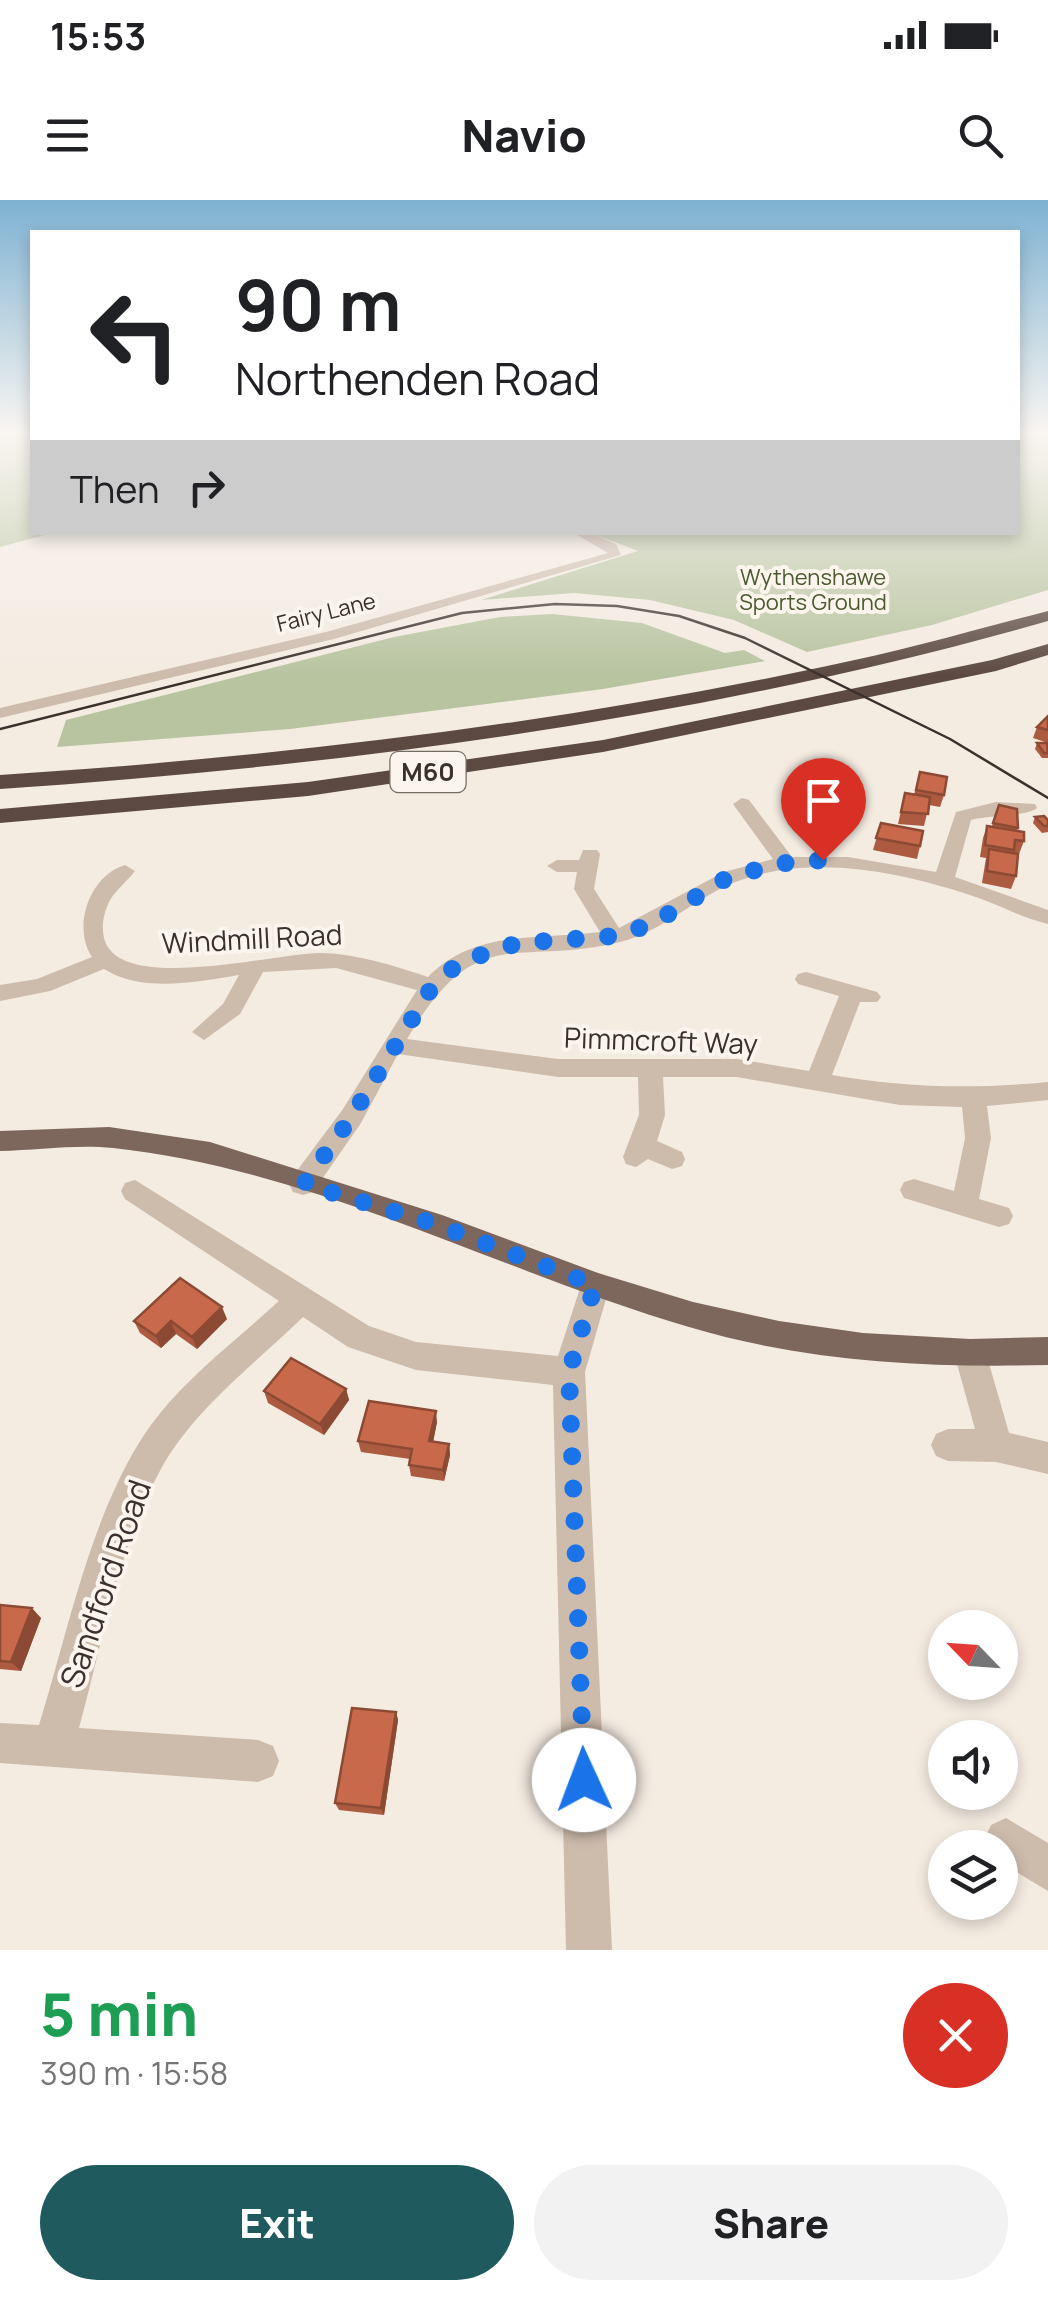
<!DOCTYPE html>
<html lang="en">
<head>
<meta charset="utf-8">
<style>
  :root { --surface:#fff; --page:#f2f2f2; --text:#202124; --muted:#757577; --accent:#1f5a5e }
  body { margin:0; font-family:Manrope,sans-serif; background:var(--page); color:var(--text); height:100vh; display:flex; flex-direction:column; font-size:38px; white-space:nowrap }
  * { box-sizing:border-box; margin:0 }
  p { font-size:32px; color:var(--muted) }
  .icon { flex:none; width:55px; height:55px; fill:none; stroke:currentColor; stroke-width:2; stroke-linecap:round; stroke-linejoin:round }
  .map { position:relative; height:1750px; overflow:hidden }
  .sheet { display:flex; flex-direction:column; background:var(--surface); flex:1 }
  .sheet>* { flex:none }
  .hud { position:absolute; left:30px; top:30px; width:990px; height:305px; border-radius:0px; box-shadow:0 5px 15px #0003; background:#fff; color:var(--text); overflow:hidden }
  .needle { width:65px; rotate:295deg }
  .buttons { position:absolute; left:928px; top:1410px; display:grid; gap:20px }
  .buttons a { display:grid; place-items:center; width:90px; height:90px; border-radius:50%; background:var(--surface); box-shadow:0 5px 15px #0003; font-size:50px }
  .pin { position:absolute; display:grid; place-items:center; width:85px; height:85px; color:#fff; margin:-102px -42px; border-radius:50% 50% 50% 0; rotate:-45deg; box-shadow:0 0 10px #0007 }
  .pin .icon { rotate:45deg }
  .me { position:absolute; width:110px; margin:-55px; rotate:358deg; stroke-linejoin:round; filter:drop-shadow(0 0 8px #0008) }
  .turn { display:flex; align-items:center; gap:35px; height:210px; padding:0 40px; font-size:45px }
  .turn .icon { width:130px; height:130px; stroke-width:2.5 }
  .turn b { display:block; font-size:70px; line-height:85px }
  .then { display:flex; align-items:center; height:95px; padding:0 40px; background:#0003; gap:20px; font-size:38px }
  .round { display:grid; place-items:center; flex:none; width:105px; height:105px; border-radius:52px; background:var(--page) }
  .headline { display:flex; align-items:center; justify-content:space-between; height:170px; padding:0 40px }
  h1 { font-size:60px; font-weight:800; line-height:75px; color:#1e9e55 }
  .primary-button { display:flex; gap:20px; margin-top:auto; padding:20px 40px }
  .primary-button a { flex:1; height:115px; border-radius:60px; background:var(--accent); color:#fff; font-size:40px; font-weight:800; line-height:115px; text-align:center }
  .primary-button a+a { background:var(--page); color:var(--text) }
  .status { display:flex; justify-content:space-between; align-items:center; height:70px; padding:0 50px; background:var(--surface); direction:ltr }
  .status svg { height:28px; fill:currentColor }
  header { display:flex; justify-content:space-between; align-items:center; height:130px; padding:0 40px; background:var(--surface); font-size:45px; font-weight:800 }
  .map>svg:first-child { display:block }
  .green { fill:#b8c4a0 }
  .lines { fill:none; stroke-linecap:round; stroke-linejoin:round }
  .minor { fill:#cdbbac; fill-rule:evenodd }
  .major { fill:#7d675c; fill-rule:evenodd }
  .highway { fill:#5c4a42; fill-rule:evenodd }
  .tram { stroke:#3b302b; stroke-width:2.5 }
  .wall { fill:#ac5a40 }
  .shaded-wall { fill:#8c4a34 }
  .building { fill:#c8694b; stroke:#8c4a34; stroke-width:2.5 }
  .route { stroke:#1a73e8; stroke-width:18; stroke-dasharray:0 32.4 }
  .labels { text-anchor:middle; stroke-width:8; stroke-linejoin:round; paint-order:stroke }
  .far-park-label { font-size:22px; fill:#4a5a2e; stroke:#fbf5ee }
  .far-street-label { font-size:22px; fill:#3b302b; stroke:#fbf5ee }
  .shield { fill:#fbf5ee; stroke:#756b66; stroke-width:2.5 }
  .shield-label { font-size:25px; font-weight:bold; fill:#3b302b }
  .street-label { font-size:28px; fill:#3b302b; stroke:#fbf5ee }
  .near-street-label { font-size:32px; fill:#3b302b; stroke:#fbf5ee }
</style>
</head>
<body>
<div class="status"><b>15:53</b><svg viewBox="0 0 49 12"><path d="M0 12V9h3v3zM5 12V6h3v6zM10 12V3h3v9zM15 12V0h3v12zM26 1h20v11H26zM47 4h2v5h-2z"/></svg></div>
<header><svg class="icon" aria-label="menu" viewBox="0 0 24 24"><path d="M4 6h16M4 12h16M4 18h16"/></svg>Navio<svg class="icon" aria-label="search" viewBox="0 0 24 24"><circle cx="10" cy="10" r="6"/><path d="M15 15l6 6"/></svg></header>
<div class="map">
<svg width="1048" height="1750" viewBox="0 0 1048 1750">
  <rect width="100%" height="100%" fill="#f4ebe1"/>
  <g class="green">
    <path d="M0,231H32V332L52,333L0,347Z"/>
    <path d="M1018,231H1048V390L932,425L807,452L734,420L650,400L574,393L481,400L638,351L591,333L1018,332Z"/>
    <path d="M552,414L642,423L725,453L744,450L765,461L603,489L290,529L57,547L66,520L394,437L500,417Z"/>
  </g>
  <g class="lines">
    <g class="minor">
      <path d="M572,332H589L616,344L621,355L334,439L0,518V508L326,432L608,353Z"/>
      <path d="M742,598L749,600L792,657H848L936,672L956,612L996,602L1035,604L1037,608C1025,617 989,615 971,620L955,677L1048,710V724C1021,718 996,703 970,695C901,672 813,654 741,680C697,695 665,731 620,742C513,768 478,719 407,839L558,859H737L809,871L839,796L798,784L795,779L798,774L806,772L877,792L881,797L877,802H860L832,875C906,888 974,889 1048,882V900L987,906L991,938L979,999L1009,1008L1013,1016L1009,1024L999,1027L914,1001L904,998L900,990L904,982L914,979L954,991L965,938L962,907L900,905L737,877H663L665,915L657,941L682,952L685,959L682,966L672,969L648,959L636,967L626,964L623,957L639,915L638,877H558L398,854L361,923L313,992L303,995L293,992L289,984L293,976L343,909L417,790L336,768L263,772L240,814L204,840L192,832L223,804L239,775C196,782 142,793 104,769L50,791L0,801V785L37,779L92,757C72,727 89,676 125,665L135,671C127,681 117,689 110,700C104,712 101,725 104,738C118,796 278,752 322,753C359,754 394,766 428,777C475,729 539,740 600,732L574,689L577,672H557L547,666L557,660H579L583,650H597L600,654L594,689L619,728L724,672L773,659L733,604Z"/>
      <path d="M135,980L369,1126L416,1142L558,1156L584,1076L595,1072L606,1076L610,1085L585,1172L612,1750H566L553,1185L416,1170L348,1147L303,1117C256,1163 195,1208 162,1267C120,1342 102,1445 79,1528L258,1540L273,1546L279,1561L273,1576L258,1582L0,1563V1523L39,1525C67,1435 89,1324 139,1243C173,1187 231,1145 279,1101L125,999L121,991L125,983Z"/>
      <path d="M970,1139L981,1143L986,1153L1009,1233L1048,1242V1274L996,1262L948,1261L936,1256L931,1245L936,1234L948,1229H975L954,1153L959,1143Z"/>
      <path d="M1006,1618L1048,1643V1691L1000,1662V1648H988L984,1640L991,1625Z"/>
    </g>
    <path class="major" d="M109,927L210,942L442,1015L598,1073L693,1102L779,1121L863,1133L970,1139L1048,1137V1165C927,1168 806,1162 689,1127C498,1071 312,969 113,948C77,944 37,950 0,951V931Z"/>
    <g class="highway">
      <path d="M1048,411V421C708,518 352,565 0,589V575C277,557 556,524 827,466C902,451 974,430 1048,411Z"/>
      <path d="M1048,444V455L996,471L603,552L308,596L0,623V609L308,582L603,540L992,460Z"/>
    </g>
    <path class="tram" d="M0,529L462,413L555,404L617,406L679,416L745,438L950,539L1048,598"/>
  </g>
  <g class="wall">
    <path d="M1048,516V543L1033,538L1037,527Z"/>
    <path d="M1037,543L1048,544V558H1042L1035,549Z"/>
    <path d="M920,572L944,595L940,607L929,605L924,626L898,624L905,593L914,595Z"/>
    <path d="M999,605L1018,628L1017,631L1024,641L1019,654H1013L1016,676L1011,689L982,683L986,658L980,657L983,638L987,626H992Z"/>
    <path d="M1035,617L1048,620V632L1042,633L1033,623Z"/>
    <path d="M881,623L920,646L917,659L873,650Z"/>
    <path d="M227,1119L197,1149L176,1134L161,1148L140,1133L134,1121Z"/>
    <path d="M346,1189L349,1200L324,1235L268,1203L264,1191Z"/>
    <path d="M437,1222L433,1242L449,1244L450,1255L444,1281L411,1276L409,1265L410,1259L361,1252L358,1241Z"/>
    <path d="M0,1405L41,1418L21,1471L0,1469Z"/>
    <path d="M396,1512L398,1520L384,1615L339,1610L335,1603Z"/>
  </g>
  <g class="shaded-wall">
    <path d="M222,1107L227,1119L197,1149L192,1137Z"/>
    <path d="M171,1121L176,1134L161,1148L156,1136Z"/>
    <path d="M346,1189L349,1200L324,1235L320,1224Z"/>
    <path d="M436,1211L437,1222L431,1252L429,1241Z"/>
    <path d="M449,1244L450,1255L444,1281L443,1270Z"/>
    <path d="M32,1408L41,1418L21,1471L11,1462Z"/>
    <path d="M396,1512L398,1520L384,1615L381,1608Z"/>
  </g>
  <g class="building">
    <path d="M1048,516V530L1037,527Z"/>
    <path d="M1037,543H1047L1048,553H1044Z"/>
    <path d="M920,572L947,577L944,595L916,590Z"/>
    <path d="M905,593L930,597L928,614L901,612Z"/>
    <path d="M999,605L1017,609L1018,628L993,623Z"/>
    <path d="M1044,616L1048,620V626H1044L1035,617Z"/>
    <path d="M881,623L923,631L920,646L876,638Z"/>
    <path d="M987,626L1024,632V641L1015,640L1014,650L985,645Z"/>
    <path d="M989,649L1018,654L1016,676L987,671Z"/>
    <path d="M180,1078L222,1107L192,1137L171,1121L156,1136L134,1121Z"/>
    <path d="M291,1158L346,1189L320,1224L264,1191Z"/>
    <path d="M369,1201L436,1211L429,1241L449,1244L443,1270L409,1265L412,1249L358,1241Z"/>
    <path d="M0,1405L32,1408L11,1462L0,1461Z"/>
    <path d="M352,1508L396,1512L381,1608L335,1603Z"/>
  </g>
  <linearGradient id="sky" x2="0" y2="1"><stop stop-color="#7eb2d2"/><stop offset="0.49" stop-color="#faf6f2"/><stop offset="1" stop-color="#faf6f2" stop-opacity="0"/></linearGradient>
  <rect width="1048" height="476" fill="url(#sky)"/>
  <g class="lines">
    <path class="route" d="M584,1580L569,1172L595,1085L432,1023L304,984L350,919L432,787L460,762L518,743L614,736L652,724L730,676L786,663L823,660"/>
  </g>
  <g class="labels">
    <g class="far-park-label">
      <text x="813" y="385">Wythenshawe<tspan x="813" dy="25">Sports Ground</tspan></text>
    </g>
    <g class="far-street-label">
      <text transform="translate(326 412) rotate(-14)" y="8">Fairy Lane</text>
    </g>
    <rect class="shield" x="390.5" y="552" width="75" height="40" rx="8"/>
    <g class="shield-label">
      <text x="428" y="581">M60</text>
    </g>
    <g class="street-label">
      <text transform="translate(252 739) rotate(-3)" y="10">Windmill Road</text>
      <text transform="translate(661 841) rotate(2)" y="10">Pimmcroft Way</text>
    </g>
    <g class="near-street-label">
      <text transform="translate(106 1384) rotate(-71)" y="11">Sandford Road</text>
    </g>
  </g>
</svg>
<div class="buttons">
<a><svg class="needle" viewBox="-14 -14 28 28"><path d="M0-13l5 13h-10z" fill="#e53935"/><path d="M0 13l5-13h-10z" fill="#757577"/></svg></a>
<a><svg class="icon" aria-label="sound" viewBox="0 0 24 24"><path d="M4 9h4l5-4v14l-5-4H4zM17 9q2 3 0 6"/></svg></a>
<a><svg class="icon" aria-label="layers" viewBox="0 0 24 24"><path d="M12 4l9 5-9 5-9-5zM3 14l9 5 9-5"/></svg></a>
</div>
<div class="pin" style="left:823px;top:660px;background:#d93025"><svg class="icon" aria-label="arrive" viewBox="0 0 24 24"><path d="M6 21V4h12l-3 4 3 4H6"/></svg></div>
<svg class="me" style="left:584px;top:1580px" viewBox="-20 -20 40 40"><circle r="19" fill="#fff"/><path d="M0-13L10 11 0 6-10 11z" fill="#1a73e8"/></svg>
<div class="hud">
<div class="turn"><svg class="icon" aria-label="left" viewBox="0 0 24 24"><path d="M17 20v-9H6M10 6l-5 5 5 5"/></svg><div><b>90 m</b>Northenden Road</div></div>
<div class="then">Then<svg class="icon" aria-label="right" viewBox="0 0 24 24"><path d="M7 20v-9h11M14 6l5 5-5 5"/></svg></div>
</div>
</div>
<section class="sheet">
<div class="headline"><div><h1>5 min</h1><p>390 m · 15:58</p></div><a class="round" style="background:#d93025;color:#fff"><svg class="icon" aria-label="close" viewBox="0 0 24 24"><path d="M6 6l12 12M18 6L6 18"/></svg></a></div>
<div class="primary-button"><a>Exit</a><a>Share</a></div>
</section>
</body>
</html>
